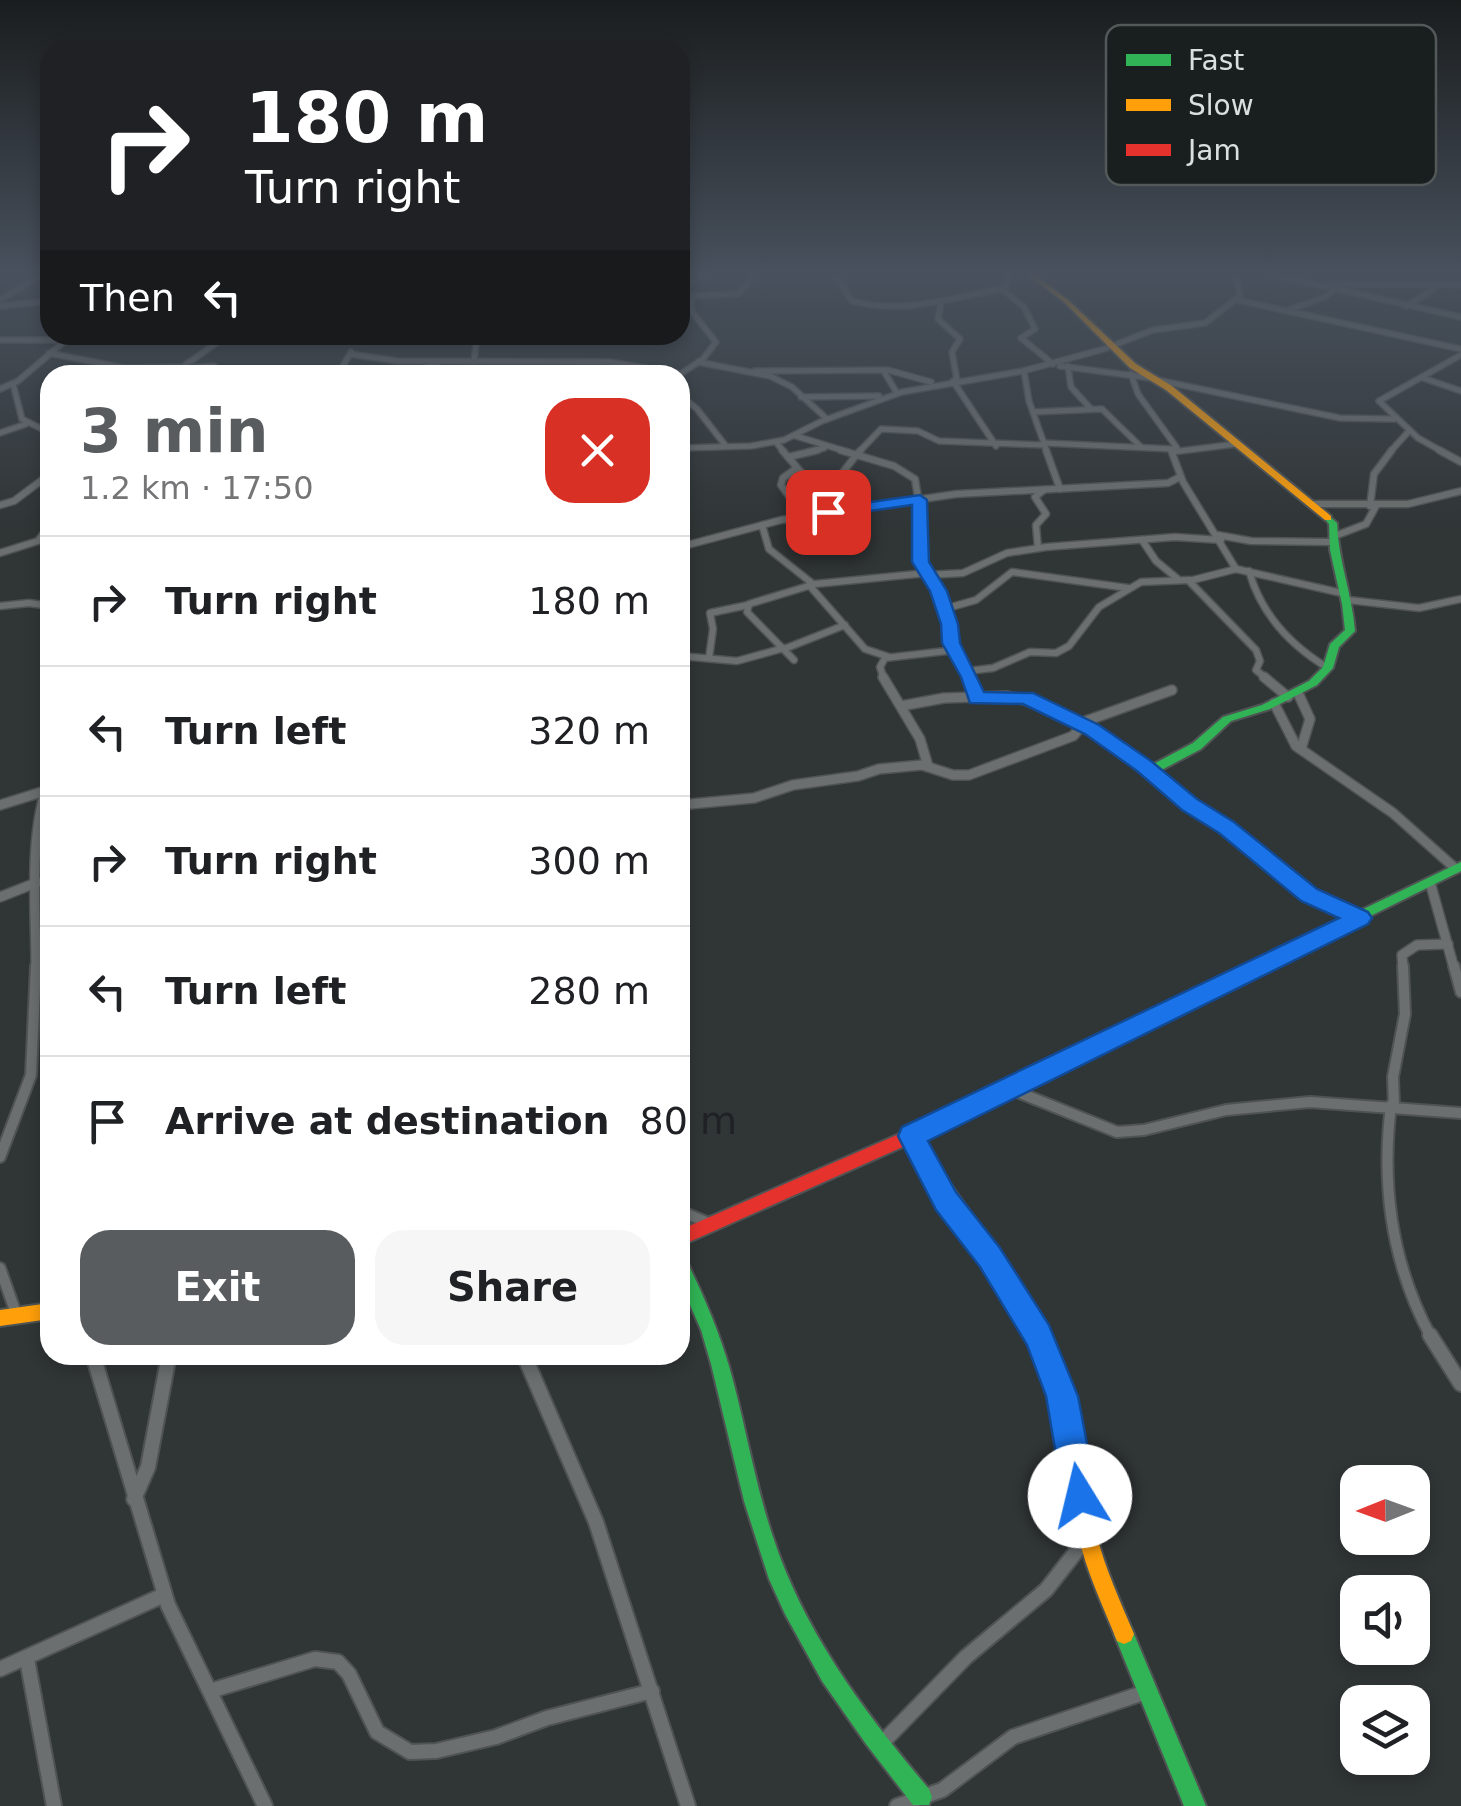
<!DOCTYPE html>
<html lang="en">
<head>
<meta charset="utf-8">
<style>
  :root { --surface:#fff; --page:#f6f6f6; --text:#202124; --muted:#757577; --line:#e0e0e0; --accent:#595c5e }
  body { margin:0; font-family:"DejaVu Sans",sans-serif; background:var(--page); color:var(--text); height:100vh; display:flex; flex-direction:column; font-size:38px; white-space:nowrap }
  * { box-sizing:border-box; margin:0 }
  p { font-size:32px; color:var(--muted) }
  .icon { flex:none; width:55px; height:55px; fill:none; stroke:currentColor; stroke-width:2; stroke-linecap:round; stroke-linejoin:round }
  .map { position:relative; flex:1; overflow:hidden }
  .panel { position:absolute; left:40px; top:365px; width:650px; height:1000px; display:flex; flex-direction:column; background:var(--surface); border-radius:30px; box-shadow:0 5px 15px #0003 }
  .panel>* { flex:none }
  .hud { position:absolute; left:40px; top:40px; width:650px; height:305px; border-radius:30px; box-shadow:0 5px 15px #0003; background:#202124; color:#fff; overflow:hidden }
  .needle { width:65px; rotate:269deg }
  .fabs { position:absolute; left:1340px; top:1465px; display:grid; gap:20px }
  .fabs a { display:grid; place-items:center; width:90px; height:90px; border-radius:20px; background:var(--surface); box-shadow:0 5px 15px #0003; font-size:50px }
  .pin { position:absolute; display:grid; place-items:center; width:85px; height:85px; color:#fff; margin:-42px; border-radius:20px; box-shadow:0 5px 15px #0006 }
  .me { position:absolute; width:110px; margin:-55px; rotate:351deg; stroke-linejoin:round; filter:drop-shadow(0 0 8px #0008) }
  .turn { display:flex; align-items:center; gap:35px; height:210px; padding:0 40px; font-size:45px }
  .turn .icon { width:130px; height:130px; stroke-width:2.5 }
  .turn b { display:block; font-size:70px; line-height:85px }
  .then { display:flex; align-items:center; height:95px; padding:0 40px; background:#0003; gap:20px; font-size:38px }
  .round { display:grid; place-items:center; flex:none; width:105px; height:105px; border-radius:30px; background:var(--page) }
  .overview { display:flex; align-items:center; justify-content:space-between; height:170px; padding:0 40px }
  h1 { font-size:60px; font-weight:600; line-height:75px; color:var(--accent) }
  .action { display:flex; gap:20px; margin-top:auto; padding:20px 40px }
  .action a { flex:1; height:115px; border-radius:30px; background:var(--accent); color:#fff; font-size:40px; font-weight:600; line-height:115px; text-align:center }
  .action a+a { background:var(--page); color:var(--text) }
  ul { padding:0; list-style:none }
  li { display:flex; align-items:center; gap:30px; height:130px; padding:0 40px; border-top:2px solid var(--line) }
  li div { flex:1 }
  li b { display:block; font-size:38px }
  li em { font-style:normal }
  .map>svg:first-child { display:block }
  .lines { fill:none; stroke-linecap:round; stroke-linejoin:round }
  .street-far4-casing { stroke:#4f5354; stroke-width:8 }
  .street-far3-casing { stroke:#4f5354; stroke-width:9 }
  .street-far2-casing { stroke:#4f5354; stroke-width:12 }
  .street-far1-casing { stroke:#4f5354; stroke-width:14 }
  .street-casing { stroke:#4f5354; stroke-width:18 }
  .fast-casing { stroke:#4f5354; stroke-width:4 }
  .slow-casing { stroke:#4f5354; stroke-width:4 }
  .jam-casing { stroke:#4f5354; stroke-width:4 }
  .street-far4 { stroke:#6b6f6f; stroke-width:5 }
  .street-far3 { stroke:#6b6f6f; stroke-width:6 }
  .street-far2 { stroke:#6b6f6f; stroke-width:9 }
  .street-far1 { stroke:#6b6f6f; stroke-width:10 }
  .street { stroke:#6b6f6f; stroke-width:14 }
  .fast { fill:#30b455; fill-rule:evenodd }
  .slow { fill:#ff9f0a; fill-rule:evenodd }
  .jam { fill:#e5322d; fill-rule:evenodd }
  .route { fill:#1a73e8; stroke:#114b97; stroke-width:2.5 }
  .key { fill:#191e1e; stroke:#535858; stroke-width:2.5 }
  .key-label { font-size:28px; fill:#dae0e0 }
</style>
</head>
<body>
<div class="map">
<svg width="1461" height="1806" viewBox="0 0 1461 1806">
  <rect width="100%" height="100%" fill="#303536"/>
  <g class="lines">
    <g class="street-far4-casing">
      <g id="street-far4">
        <path d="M834,273L852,301C904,315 952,297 1003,289"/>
        <path d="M1010,273L1004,291L1024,307L1035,329L1021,338L1053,364"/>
        <path d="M1266,273L1461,317"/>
        <path d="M1332,284L1461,285"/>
        <path d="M688,296L738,294L757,273"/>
        <path d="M0,300L44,273"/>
        <path d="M1237,300L1461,349"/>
        <path d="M941,302L938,319L960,339L952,352L957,380"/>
        <path d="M0,306L50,301"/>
        <path d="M1406,306L1433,290"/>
        <path d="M1291,309L1325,297L1336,288"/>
        <path d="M330,335L336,339L397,341L409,335"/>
        <path d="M0,340H64"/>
        <path d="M49,353L124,368L183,367"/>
        <path d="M350,354L397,361L610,362L680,374"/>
        <path d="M474,362L477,335"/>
        <path d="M698,362L770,376L792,387L827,419"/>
        <path d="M1060,366L1151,378"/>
        <path d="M1068,366L1071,387L1091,409"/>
        <path d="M184,368L214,366L226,375"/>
        <path d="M883,370L897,393"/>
        <path d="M755,371L888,370L931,382"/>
        <path d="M1024,371L1029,401L1047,452"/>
        <path d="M1131,374L1138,394L1177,448"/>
        <path d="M171,375L228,335"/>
        <path d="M338,375L351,352"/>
        <path d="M396,375L437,364"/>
        <path d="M679,375L703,359L716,342L692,312L691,299L682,291L687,283L708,273"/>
        <path d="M1423,378L1461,391"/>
        <path d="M1157,380L1340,418L1395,419"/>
        <path d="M953,381L996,446"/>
        <path d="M13,384L22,419L50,433"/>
        <path d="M0,389L18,381L72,335"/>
        <path d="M680,395L697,409L725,445"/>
        <path d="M801,397L879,396"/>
        <path d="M1033,412L1102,409L1141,447"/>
        <path d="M0,433L26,424"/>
        <path d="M796,436L848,452"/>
        <path d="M776,442L784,452"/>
        <path d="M1044,443L1173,449"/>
        <path d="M680,448L751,446L784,440L822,421L902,392L1023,371L1104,349L1153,330L1205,323L1240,296L1235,273"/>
        <path d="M808,452L824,448"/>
        <path d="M859,452L881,429L918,431L939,441L1045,445"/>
        <path d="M1172,452L1236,444"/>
        <path d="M1390,452L1409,431"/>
        <path d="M1443,452L1418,438L1379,401L1461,355"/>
      </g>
    </g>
    <g class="street-far3-casing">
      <g id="street-far3">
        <path d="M782,450L835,512"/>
        <path d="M840,450L894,466L915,479L922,522L918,541L920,562L938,591L950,624L951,643L971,679"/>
        <path d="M1046,450L1060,489"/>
        <path d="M1176,450H1171L1183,482L1236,569"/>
        <path d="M1439,450L1461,462"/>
        <path d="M857,454L861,450"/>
        <path d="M788,457L818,450"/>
        <path d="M797,468L783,478L781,485L803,516"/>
        <path d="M823,498L857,454"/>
        <path d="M1315,504H1408L1461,491"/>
        <path d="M0,505L14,501L50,474"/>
        <path d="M1370,506L1374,474L1392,450"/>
        <path d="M762,525L769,549L813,584"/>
        <path d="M1218,535L1251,541L1332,542"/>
        <path d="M1332,537L1366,524L1376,506"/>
        <path d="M1142,540L1156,561L1179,580"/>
        <path d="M680,547L781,520L956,494L1168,483L1180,477"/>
        <path d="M1038,548L1036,525L1046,514L1035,497L1044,490"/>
        <path d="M0,553L38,541L50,525"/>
        <path d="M1249,571C1261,614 1290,645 1328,668"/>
        <path d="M928,575L963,573L1007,553L1046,547L1175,537L1221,540"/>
        <path d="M809,585L865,649L889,657"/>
        <path d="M1348,600L1419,608L1461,599"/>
        <path d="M0,606L29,603L50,606"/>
        <path d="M944,609L976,600L1012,572L1128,588"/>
        <path d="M784,649L845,625"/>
        <path d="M680,656L737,661L784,648"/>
        <path d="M709,658L713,629L710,613L748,605"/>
        <path d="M794,660L747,612L749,604L815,584L927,573"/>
        <path d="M968,671L993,668L1030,652L1056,653L1069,646L1099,607L1141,582L1190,580"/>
        <path d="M884,679L880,667L885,658L955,650"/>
        <path d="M1267,679L1256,670L1260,661L1256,650L1189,581L1236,569L1346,594"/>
      </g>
    </g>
    <g class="street-far2-casing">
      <g id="street-far2">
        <path d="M883,677L920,739L928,766"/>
        <path d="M970,677L976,698"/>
        <path d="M1264,677L1288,697"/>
        <path d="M1298,693L1310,719L1301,749"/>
        <path d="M1274,703L1296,746L1393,813L1456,869"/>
        <path d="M901,706L944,698L1007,696L1045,705L1098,733L1144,766L1309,895L1360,918"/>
        <path d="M0,805L45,791"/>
        <path d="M680,805L754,798L793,785L858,776L879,769L922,765L953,775H969L1073,736L1086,721L1172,690"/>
        <path d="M1430,882L1454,968"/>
        <path d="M0,897L38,882"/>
        <path d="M36,968C36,907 28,835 50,777"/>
        <path d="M1403,968L1402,955L1417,945L1448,944"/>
      </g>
    </g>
    <g class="street-far1-casing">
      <g id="street-far1">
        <path d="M1454,966L1461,992"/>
        <path d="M1010,1089L1117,1132L1144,1130L1226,1110L1310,1102L1461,1113"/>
        <path d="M1391,1105C1381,1186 1392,1265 1431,1337"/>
        <path d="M1394,1105L1393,1077L1405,1014L1403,966"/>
        <path d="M0,1157L31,1075L36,966"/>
        <path d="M680,1211L711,1224"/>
        <path d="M0,1268L17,1316"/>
      </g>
    </g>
    <g class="street-casing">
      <g id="street">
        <path d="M1430,1335L1461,1384"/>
        <path d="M93,1355L168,1605L265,1806"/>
        <path d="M524,1355L596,1522L688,1806"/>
        <path d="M134,1499L148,1467L169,1355"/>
        <path d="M27,1659L54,1806"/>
        <path d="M0,1669L164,1595"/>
        <path d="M210,1691L315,1659L338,1662L349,1674L377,1732L410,1752L436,1751L496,1737L547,1718L652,1691"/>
        <path d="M880,1745L966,1657L1046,1590L1086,1539"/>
        <path d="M897,1806L942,1790L1013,1737L1146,1692"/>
      </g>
    </g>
    <g class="fast-casing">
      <g id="fast">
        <path d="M1328,515L1337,523C1338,560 1352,594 1355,631L1339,647L1333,668L1317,685L1270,709L1231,721L1201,749L1154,774H1146L1144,771L1146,768L1193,743L1223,717L1262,705L1309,681L1323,667L1330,644L1345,630L1342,604L1330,550L1329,524L1324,518Z"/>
        <path d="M1461,862V871L1197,1002L1192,1003L1187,1002L1185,998L1187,994Z"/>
        <path d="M680,1257L686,1260C703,1294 718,1329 729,1366C745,1422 754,1481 773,1537C804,1632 865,1713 929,1789L932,1797L929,1805H913L866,1744L822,1681L785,1614L769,1579L744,1501L711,1364L701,1330L680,1282Z"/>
        <path d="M1124,1624L1131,1627L1206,1806H1184L1114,1634L1117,1627Z"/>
      </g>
    </g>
    <g class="slow-casing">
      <g id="slow">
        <path d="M1025,273H1032L1068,300L1136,364L1172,386L1331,516V520H1325L1166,390L1130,368L1064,302Z"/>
        <path d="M911,1129L916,1131C957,1202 1016,1263 1048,1339C1075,1401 1081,1468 1096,1533C1105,1568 1120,1601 1134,1634L1131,1641L1124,1644L1117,1641C1103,1606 1086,1571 1078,1534C1063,1472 1059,1408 1035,1349C1004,1271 941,1211 904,1136L906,1131Z"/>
        <path d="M50,1303V1319L0,1326V1310Z"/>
      </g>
    </g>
    <g class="jam-casing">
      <path id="jam" d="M1192,993L1197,994L1199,998L1197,1002L916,1141L680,1246V1230L906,1131Z"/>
    </g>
    <use href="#street-far4" class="street-far4"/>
    <use href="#street-far3" class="street-far3"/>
    <use href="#street-far2" class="street-far2"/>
    <use href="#street-far1" class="street-far1"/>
    <use href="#street" class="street"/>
    <use href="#fast" class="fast"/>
    <use href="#slow" class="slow"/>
    <use href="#jam" class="jam"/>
  </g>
  <linearGradient id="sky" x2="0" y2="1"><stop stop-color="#1a1d1e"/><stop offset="0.52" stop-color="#48515d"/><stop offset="1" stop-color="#48515d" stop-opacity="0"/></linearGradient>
  <rect width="1461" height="526" fill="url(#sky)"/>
  <path class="route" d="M920,495L927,500L929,562L947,591L958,624L960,643L984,692L1033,693L1099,725L1151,761L1197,799L1234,822L1317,889L1368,912L1372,918L1368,924L928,1141L956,1192L1000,1248L1049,1325L1078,1396L1097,1496L1092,1508L1080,1513L1068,1508L1063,1496L1046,1396L1027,1345L980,1267L936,1210L898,1136L902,1127L1339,918L1301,901L1219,833L1182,810L1137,771L1085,734L1023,704L970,703L961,677L942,643L941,624L930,591L912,562V505L828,517L820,512L828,508Z"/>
  <rect x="1106" y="25" width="330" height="160" rx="15" class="key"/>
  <rect x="1126" y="54" width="45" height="12" fill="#30b455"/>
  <rect x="1126" y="99" width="45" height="12" fill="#ff9f0a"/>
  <rect x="1126" y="144" width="45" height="12" fill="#e5322d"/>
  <g class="key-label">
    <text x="1188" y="70">Fast</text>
    <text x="1188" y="115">Slow</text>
    <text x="1188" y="160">Jam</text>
  </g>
</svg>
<div class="fabs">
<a><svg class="needle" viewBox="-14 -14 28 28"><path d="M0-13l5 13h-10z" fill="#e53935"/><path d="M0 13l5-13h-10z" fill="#757577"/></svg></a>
<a><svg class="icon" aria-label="sound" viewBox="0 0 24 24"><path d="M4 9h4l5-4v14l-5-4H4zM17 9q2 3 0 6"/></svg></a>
<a><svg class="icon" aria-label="layers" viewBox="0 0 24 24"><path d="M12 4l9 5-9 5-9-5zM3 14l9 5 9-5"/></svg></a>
</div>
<div class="pin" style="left:828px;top:512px;background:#d93025"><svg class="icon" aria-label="arrive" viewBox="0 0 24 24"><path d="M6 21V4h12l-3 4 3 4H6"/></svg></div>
<svg class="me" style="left:1080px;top:1496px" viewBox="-20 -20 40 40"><circle r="19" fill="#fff"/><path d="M0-13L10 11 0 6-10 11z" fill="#1a73e8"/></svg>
<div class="hud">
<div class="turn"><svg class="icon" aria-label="right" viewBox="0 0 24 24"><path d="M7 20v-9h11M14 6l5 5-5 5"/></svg><div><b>180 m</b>Turn right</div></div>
<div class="then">Then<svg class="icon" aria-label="left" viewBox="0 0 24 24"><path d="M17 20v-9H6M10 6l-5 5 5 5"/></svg></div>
</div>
<section class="panel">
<div class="overview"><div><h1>3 min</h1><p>1.2 km · 17:50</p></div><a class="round" style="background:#d93025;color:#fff"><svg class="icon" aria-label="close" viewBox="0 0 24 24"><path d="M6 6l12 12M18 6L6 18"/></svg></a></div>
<ul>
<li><svg class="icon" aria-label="right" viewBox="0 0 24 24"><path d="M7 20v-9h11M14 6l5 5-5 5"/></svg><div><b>Turn right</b></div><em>180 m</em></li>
<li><svg class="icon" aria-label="left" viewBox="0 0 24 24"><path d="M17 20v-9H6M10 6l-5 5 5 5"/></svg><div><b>Turn left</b></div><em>320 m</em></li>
<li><svg class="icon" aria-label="right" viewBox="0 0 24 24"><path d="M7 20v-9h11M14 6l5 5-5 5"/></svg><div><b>Turn right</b></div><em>300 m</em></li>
<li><svg class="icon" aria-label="left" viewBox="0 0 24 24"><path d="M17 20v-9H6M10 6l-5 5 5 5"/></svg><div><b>Turn left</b></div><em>280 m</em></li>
<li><svg class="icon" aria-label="arrive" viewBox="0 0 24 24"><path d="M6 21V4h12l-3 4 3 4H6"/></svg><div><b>Arrive at destination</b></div><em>80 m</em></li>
</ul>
<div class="action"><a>Exit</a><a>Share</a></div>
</section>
</div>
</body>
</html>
